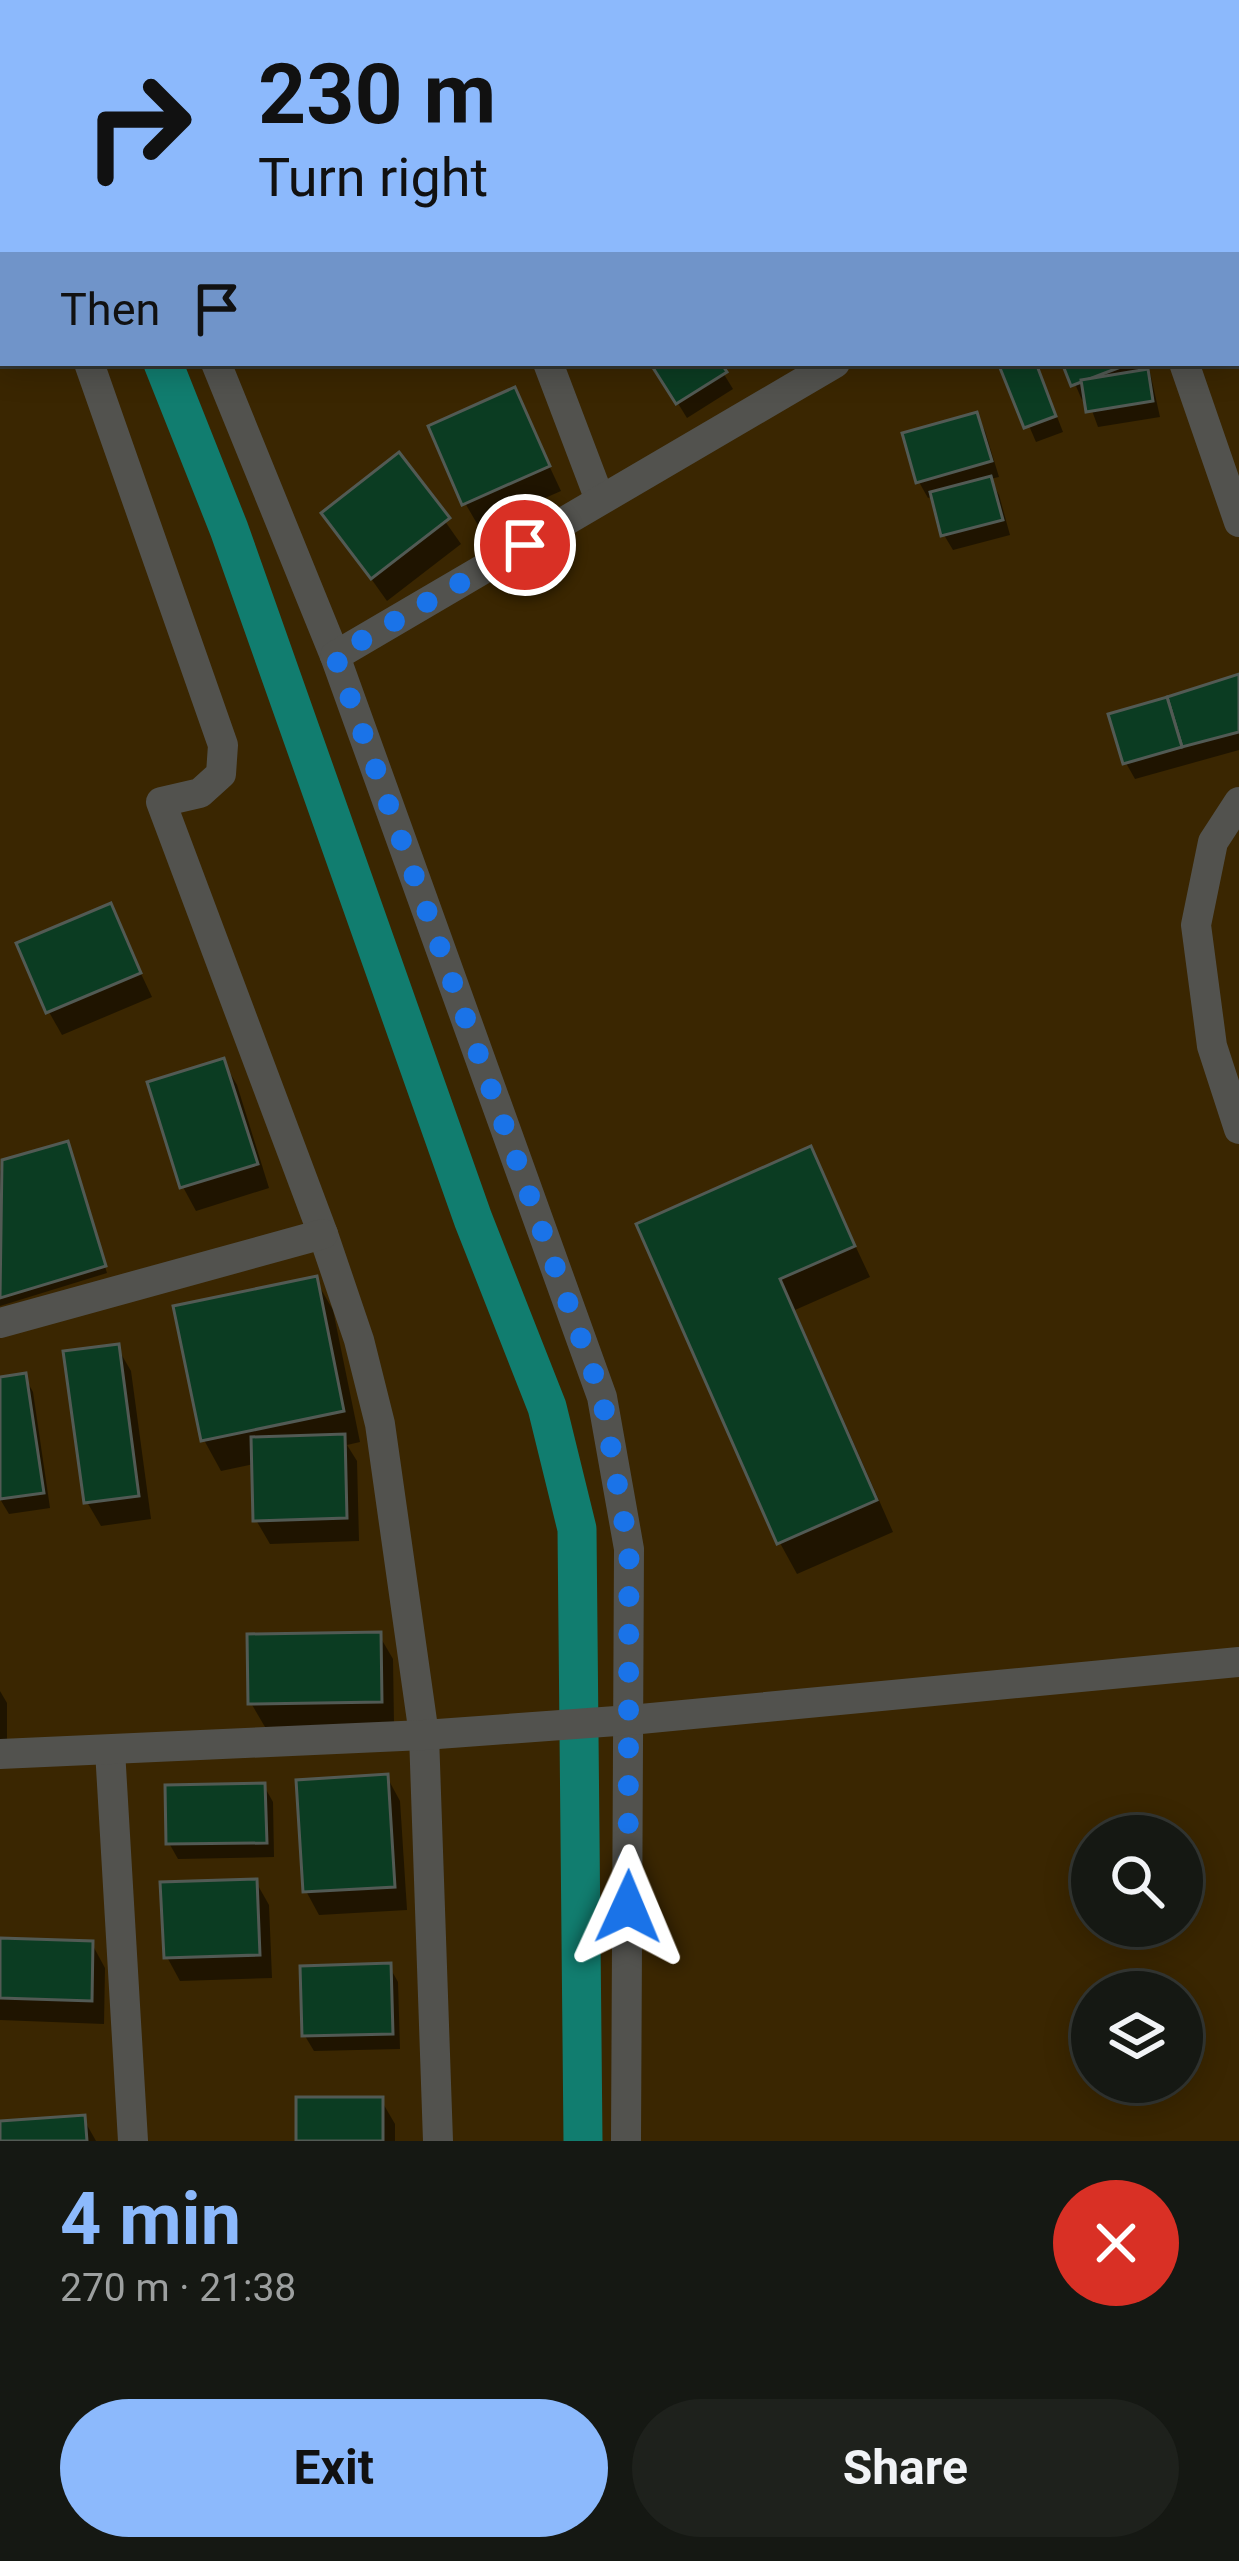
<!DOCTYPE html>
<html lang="en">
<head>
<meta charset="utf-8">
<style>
  :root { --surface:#151813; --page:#1e211c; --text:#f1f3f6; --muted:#9da0a0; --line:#343733; --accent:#8cb9fc }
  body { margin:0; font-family:Roboto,sans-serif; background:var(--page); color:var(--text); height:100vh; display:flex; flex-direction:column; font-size:45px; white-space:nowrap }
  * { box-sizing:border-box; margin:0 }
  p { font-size:39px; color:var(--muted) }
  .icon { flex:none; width:66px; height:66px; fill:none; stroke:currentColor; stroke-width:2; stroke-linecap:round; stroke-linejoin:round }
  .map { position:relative; height:2141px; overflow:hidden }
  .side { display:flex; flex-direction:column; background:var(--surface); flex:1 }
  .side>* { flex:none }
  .top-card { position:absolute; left:0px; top:0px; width:1239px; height:366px; box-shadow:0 6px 30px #0003,0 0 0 3px var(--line); background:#8cb9fc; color:#111; overflow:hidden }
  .tools { position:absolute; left:1071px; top:1815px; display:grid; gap:24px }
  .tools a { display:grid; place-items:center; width:132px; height:132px; border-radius:50%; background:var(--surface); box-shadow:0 6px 30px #0003,0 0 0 3px var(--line); font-size:60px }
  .pin { position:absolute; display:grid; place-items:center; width:102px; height:102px; color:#fff; margin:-51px; border:6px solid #fff; border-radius:50%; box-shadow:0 3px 12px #0007 }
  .me { position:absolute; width:132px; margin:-66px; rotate:1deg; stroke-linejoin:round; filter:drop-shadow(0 0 9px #0008) }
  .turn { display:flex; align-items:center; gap:42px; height:252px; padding:0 60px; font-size:54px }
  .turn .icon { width:156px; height:156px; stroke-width:2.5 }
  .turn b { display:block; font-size:84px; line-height:102px }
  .then { display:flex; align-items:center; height:114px; padding:0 60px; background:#0003; gap:24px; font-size:45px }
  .round { display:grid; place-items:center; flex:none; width:126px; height:126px; border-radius:63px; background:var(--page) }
  .head { display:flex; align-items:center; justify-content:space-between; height:204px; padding:0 60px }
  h1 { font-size:72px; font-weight:700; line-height:90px; color:var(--accent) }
  .cta { display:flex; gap:24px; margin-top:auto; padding:24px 60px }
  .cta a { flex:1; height:138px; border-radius:72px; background:var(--accent); color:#111; font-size:48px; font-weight:700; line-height:138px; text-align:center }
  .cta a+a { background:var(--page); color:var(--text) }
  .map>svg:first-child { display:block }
  .green { fill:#3a2601; fill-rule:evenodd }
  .shadow { fill:#0007 }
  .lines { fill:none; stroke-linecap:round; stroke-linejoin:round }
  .canal { stroke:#117d6f; stroke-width:39 }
  .building { fill:#0b3c22; stroke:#525a54; stroke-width:3 }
  .street { stroke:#52524e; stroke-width:30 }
  .route { stroke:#1a73e8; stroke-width:21; stroke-dasharray:0 37.8 }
</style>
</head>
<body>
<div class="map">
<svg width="1239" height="2141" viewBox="0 0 1239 2141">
  <rect width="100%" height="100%" fill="#1c2019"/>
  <path class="green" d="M0,0H1239V2141H0ZM3,3H1236V363H3ZM1092,1836H1182V1926H1092ZM1092,1992H1182V2082H1092Z"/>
  <g class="shadow">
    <path d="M1084,0H1112L1108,3Z"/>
    <path d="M1236,76L1239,84L1236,152Z"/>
    <path d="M653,363H717L733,389L687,418Z"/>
    <path d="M1002,363H1036L1063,432L1036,442Z"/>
    <path d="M1066,363H1148L1160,417L1098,427L1087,397L1082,400Z"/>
    <path d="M514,391L561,491L479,527L465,503Z"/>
    <path d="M976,415L985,431L999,477L990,479L999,495L1010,535L953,550L944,535L934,496L928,498L919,482L906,435Z"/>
    <path d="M399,456L461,544L387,601L325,514Z"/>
    <path d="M1239,677V750L1135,779L1126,763Z"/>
    <path d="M109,906L152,997L62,1035L49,1012Z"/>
    <path d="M223,1061L237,1085L269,1188L196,1211L183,1187L151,1084Z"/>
    <path d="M810,1150L870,1277L795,1310L893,1532L797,1574L780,1543L640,1226Z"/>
    <path d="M70,1152L107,1273L0,1306V1172L4,1163Z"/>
    <path d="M315,1279L333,1310L360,1442L347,1445L357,1461L359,1541L270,1544L256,1520L254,1464L221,1471L204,1440Z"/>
    <path d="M117,1347L131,1371L151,1519L101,1526L87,1502Z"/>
    <path d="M24,1376L33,1392L50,1508L9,1514L0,1499V1380Z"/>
    <path d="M379,1635L393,1659L394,1725L265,1727L251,1703Z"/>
    <path d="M0,1691L7,1703V1745H0Z"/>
    <path d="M387,1777L400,1801L407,1910L319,1915L306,1891Z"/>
    <path d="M264,1786L273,1802L274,1857L178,1859L169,1843Z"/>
    <path d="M256,1882L269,1905L272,1978L180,1981L167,1957Z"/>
    <path d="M0,1941L92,1944L105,1968L104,2024L0,2020Z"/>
    <path d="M389,1966L398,1982L400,2049L314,2051L305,2036Z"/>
    <path d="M381,2100L395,2124V2141H299Z"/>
    <path d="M83,2118L96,2141H0V2124Z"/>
  </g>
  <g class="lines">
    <g class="canal">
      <path d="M24,0L25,3"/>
      <path d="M163,363L229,529L473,1219L547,1407L577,1529L583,2141"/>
    </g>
  </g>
  <g class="building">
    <path d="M187,0H260L263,3H190Z"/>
    <path d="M1236,78L1239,87L1236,133Z"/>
    <path d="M650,363H721L727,372L676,404Z"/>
    <path d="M998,363H1036L1056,416L1024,428Z"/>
    <path d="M1062,363H1131L1071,386Z"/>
    <path d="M1148,369L1153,401L1086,412L1081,380Z"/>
    <path d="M515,387L550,466L462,505L428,426Z"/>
    <path d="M977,412L992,461L916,483L902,433Z"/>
    <path d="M399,452L450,518L371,579L321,513Z"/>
    <path d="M991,476L1003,520L941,536L930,492Z"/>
    <path d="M1239,674V732L1182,747L1167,697Z"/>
    <path d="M1167,697L1182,747L1123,764L1108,714Z"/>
    <path d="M111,903L141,973L46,1013L16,943Z"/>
    <path d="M224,1058L258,1164L180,1188L147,1082Z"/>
    <path d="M68,1141L106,1266L0,1298L2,1160Z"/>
    <path d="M811,1146L855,1246L780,1279L877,1500L777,1544L636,1224Z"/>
    <path d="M317,1276L344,1411L201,1441L173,1306Z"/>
    <path d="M119,1344L139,1496L84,1503L63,1351Z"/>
    <path d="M26,1373L44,1493L0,1499V1377Z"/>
    <path d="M345,1434L347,1518L253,1521L251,1437Z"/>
    <path d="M381,1632L382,1702L248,1704L247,1634Z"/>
    <path d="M388,1774L395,1887L303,1892L296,1780Z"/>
    <path d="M265,1783L267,1843L166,1844L165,1785Z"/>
    <path d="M257,1879L260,1955L164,1958L160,1882Z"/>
    <path d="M0,1938L93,1941L92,2001L0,1998Z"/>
    <path d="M391,1963L393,2034L302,2036L300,1966Z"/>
    <rect x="296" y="2097" width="87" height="44"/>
    <path d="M85,2115L87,2141H0V2121Z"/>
  </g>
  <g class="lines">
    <g class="street">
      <path d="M70,0L71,3"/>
      <path d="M411,0L412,3"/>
      <path d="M935,0L941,3"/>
      <path d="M369,3L372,0"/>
      <path d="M1227,3L1228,0"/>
      <path d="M1236,30L1239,29"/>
      <path d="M0,272L3,271"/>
      <path d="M89,363L223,745L221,774L200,793L161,802L323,1234L359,1340L380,1424L424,1735L438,2141"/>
      <path d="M216,363L335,656L602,1397L629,1549L626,2141"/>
      <path d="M548,363L600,500"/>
      <path d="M1184,363L1239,522"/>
      <path d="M335,656L835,363"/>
      <path d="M1239,802L1213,842L1196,925L1212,1046L1239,1129"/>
      <path d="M0,1323L323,1234"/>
      <path d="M110,1750L133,2141"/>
      <path d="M0,1754L424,1735L630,1720L1239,1662"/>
    </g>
  </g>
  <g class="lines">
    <path class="route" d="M525,545L335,656L602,1397L629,1550L628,1907"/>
  </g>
</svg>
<div class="tools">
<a><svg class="icon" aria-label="search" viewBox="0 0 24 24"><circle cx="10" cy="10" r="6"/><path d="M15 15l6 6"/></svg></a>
<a><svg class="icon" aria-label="layers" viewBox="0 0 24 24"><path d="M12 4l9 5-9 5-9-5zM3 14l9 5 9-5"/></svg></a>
</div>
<div class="pin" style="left:525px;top:545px;background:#d93025"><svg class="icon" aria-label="arrive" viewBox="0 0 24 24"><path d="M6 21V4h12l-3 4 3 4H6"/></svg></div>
<svg class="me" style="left:628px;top:1907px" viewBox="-20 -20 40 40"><path d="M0-17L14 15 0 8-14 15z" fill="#1a73e8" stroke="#fff" stroke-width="4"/></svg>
<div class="top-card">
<div class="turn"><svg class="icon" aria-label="right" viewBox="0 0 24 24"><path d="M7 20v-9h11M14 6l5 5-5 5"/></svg><div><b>230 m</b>Turn right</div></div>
<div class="then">Then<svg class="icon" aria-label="arrive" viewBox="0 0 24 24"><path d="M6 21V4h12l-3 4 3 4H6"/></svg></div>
</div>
</div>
<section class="side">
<div class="head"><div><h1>4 min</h1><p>270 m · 21:38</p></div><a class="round" style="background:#d93025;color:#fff"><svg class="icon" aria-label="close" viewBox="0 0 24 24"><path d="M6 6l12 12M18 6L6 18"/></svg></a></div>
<div class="cta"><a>Exit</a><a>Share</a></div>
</section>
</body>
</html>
